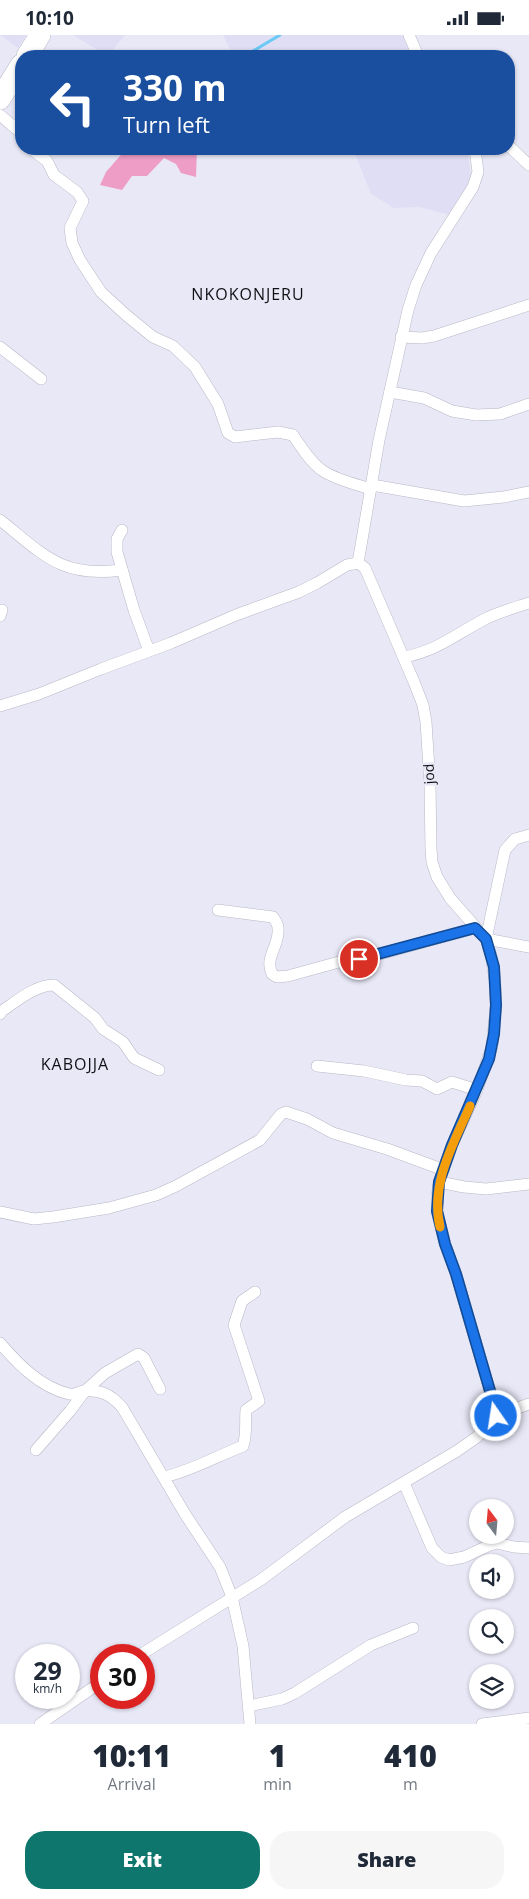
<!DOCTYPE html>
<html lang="en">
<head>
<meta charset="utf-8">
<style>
  :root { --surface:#fff; --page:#f6f6f7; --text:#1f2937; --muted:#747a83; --accent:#0f766e }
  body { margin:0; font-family:"Open Sans",sans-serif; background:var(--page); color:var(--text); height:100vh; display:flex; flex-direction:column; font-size:19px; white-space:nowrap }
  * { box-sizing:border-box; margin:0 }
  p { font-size:16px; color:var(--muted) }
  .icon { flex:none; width:28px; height:28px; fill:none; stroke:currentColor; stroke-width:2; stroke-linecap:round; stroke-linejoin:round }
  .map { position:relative; height:1689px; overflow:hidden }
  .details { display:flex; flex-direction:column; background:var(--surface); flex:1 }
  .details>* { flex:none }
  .hud { position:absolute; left:15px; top:15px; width:500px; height:105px; border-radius:20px; box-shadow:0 1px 4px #0004; background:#1a4fa0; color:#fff; overflow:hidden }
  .needle { width:32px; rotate:344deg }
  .fabs { position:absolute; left:469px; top:1464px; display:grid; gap:10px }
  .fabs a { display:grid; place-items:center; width:45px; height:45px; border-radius:50%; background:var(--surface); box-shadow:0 1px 4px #0004; font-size:25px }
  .speed { position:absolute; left:15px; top:1609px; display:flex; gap:10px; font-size:25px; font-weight:700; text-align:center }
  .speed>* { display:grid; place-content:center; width:65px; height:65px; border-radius:50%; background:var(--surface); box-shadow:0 1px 4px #0004; line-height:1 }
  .speed small { font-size:12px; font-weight:400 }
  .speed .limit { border:8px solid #d22; background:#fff; color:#111 }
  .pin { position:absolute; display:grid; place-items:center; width:42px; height:42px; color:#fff; margin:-21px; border:2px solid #fff; border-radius:50%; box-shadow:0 1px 5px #0007 }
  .me { position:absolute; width:55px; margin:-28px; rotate:347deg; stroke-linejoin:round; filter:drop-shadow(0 0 4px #0008) }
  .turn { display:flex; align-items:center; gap:18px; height:105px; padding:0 25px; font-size:22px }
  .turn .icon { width:65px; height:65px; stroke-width:2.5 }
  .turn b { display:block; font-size:35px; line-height:42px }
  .eta { display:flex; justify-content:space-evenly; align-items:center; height:85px; text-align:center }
  .eta b { font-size:30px; font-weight:800; line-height:35px }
  .primary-button { display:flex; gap:10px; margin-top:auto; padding:10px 25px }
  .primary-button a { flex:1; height:58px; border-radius:20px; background:var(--accent); color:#fff; font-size:20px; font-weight:800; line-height:58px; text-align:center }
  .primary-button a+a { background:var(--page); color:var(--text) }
  .status { display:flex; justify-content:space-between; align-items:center; height:35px; padding:0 25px; background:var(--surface); direction:ltr }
  .status svg { height:14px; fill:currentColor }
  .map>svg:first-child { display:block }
  .built { fill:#e0def5 }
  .green { fill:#ee9dc6 }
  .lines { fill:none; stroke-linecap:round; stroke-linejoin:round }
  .stream { stroke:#6ac9f5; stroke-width:3 }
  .street-casing { stroke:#b8b7c6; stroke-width:12 }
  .highway-casing { stroke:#b8b7c6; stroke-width:22 }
  .street { stroke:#fff; stroke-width:11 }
  .highway { stroke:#fff; stroke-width:21 }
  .route-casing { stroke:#114b97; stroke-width:12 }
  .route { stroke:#1a73e8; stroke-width:9 }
  .slow { stroke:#f59e0b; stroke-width:9 }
  .labels { text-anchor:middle; stroke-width:5; stroke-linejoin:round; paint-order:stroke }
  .street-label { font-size:14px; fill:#101015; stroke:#e9e8f7 }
  .quarter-label { font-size:16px; letter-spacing:1px; fill:#101015; stroke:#e9e8f7 }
</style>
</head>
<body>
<div class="status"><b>10:10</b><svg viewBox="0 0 49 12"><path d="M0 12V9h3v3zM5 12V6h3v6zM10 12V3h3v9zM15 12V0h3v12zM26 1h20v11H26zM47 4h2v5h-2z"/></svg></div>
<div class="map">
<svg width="529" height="1689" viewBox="0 0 529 1689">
  <rect width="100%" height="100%" fill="#e9e8f7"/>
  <g class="built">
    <path d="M0,0H26L18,13Z"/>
    <path d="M73,0H125L108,21Z"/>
    <path d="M223,0H404L415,21H233Z"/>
    <path d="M353,114H467L471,141L462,163L449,180L420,172L394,173L371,159Z"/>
  </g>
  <path class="green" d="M126,114L139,116L145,114H197L196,142L181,138L176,129L164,123L147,141H132L122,155L100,150L106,137Z"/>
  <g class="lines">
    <path class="stream" d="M253,16L280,0"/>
    <g class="street-casing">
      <g id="street">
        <path d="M409,0L418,21"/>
        <path d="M0,80L21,98"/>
        <path d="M509,111L529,130"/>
        <path d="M31,114L47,126L54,140L77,157L83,166L70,193L72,208L80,225L101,257L126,280L153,302L173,311L195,332L218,369L228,398L235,402L278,397L293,400C301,412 311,428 323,436C337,445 355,449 371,454"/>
        <path d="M401,302L422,303L434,301L529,270"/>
        <path d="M0,312L41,344"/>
        <path d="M390,357L424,363L452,376L476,380L500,379L529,369"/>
        <path d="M372,450L464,466L504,462L529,457"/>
        <path d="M0,485C44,520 61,543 122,535"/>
        <path d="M122,495L117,504V517L134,575L149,616"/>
        <path d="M358,528L365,533L414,647L423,670L426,687L430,750L431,814L432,827L437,842L450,863L486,904L529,912"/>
        <path d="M358,528L379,405L408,275L416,250L431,218L473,152L478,137L475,114"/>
        <path d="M0,581L2,575"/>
        <path d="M404,622C437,616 456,599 485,584C499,577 514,573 529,568"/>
        <path d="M0,671L39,659L101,634L171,608L236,580L299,557L317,548L347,530L358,528"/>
        <path d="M218,875L273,882C275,885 278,889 278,893C280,911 264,922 272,939L277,942L288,941L339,927L369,922L475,893"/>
        <path d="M0,979L2,976C17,966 35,950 54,950L95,983L103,994L123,1007L134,1023L159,1035"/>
        <path d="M317,1031L364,1036L406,1045L422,1046L437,1054L452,1047L477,1055"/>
        <path d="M439,1147L464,1152L486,1154L529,1149"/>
        <path d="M0,1177L34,1184L53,1182L109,1173L156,1160L176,1151L260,1105L281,1079L286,1077L307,1084L333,1098L387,1114L444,1135"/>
        <path d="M0,1308C18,1329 40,1352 69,1359C73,1360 79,1357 84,1356C100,1354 111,1360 122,1372L185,1479L220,1532L232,1562L243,1611L250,1689"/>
        <path d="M496,1381L529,1369"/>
        <path d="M36,1415L70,1376L85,1356L105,1338L138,1319L144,1323L160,1354"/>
        <path d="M164,1442C191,1436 217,1421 243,1411C247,1400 245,1387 246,1375L259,1366L234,1290L242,1266L255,1257"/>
        <path d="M404,1448L432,1513L441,1522L449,1525L464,1522L490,1510L497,1508L514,1512L529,1513"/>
        <path d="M140,1620L262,1544L345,1482L457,1416L477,1402L496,1381L495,1373L456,1239L445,1209L437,1176V1162L439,1147L452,1110L477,1055L492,1012L496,970L495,945L491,920L486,904L505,815L515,804L529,800"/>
        <path d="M249,1671L282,1664L295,1658L371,1610L413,1593"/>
        <path d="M40,1689L101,1647"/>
        <path d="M482,1689L529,1683"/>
      </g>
    </g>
    <g class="highway-casing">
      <g id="highway">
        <path d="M27,21L40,0"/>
        <path d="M0,64L21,30"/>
      </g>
    </g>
    <use href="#street" class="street"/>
    <use href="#highway" class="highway"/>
  </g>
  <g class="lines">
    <g class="route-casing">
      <path id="route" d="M359,924L475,893L486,904L494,932L496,970L494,999L489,1024L452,1110L439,1147L437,1176L445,1209L456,1239L495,1373L496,1381"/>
    </g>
    <use href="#route" class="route"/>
    <path class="slow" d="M440,1192C430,1149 453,1110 470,1071"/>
  </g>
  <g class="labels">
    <g class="street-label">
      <text transform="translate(429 739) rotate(-93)" y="5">jod</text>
    </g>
    <g class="quarter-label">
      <text x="248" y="265">NKOKONJERU</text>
      <text x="75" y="1035">KABOJJA</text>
    </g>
  </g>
</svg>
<div class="fabs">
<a><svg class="needle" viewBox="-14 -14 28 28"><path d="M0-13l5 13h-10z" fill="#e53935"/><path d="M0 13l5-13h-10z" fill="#747a83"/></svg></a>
<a><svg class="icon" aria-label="sound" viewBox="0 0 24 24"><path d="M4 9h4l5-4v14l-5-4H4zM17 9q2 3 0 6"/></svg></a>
<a><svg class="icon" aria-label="search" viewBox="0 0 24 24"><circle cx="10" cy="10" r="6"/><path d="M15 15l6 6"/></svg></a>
<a><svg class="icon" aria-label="layers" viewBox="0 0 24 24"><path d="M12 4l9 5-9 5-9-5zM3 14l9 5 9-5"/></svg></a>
</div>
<div class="speed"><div>29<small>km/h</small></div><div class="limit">30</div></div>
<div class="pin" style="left:359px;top:924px;background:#d93025"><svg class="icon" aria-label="arrive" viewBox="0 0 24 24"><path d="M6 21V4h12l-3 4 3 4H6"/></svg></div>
<svg class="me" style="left:496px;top:1381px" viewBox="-20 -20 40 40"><circle r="17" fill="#1a73e8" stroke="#fff" stroke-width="3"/><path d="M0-11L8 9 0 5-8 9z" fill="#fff"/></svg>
<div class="hud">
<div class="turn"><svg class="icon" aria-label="left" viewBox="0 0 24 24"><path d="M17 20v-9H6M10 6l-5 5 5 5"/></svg><div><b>330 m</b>Turn left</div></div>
</div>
</div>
<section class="details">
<div class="eta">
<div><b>10:11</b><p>Arrival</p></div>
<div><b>1</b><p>min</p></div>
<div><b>410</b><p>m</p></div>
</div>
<div class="primary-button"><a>Exit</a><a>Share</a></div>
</section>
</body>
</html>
